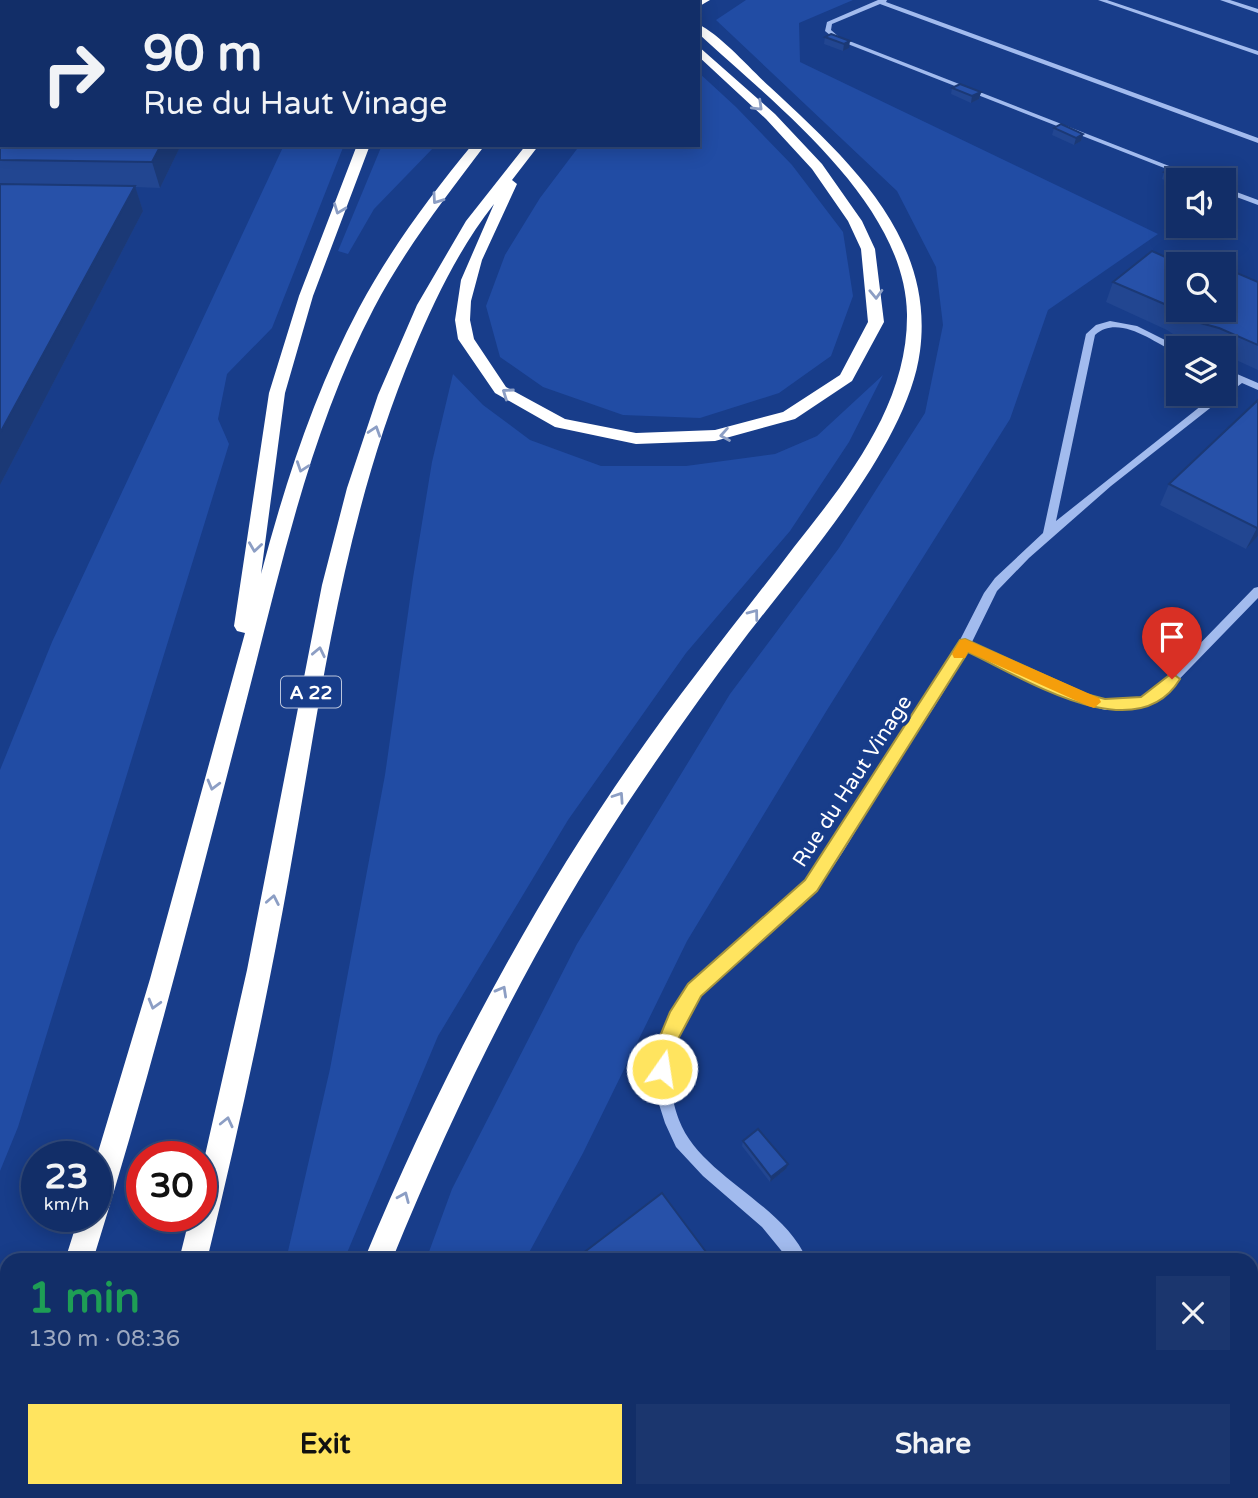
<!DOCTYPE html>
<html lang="en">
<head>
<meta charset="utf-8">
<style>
  :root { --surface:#122e68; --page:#1b366e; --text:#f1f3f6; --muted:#9ca8c0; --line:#314a7c; --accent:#ffe45f }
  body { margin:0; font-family:"Varela Round",sans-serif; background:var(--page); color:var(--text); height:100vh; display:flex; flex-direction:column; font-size:26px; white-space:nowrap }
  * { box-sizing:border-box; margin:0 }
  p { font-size:23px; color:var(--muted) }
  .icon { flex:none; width:38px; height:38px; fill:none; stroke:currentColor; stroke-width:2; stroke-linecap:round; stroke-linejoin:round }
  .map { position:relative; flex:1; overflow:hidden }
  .side { position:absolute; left:0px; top:1253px; width:1258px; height:245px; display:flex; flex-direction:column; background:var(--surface); border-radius:21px 21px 0 0; box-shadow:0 4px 18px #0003,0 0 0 2px var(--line) }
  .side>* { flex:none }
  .guide { position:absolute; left:0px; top:0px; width:700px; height:147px; box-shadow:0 4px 18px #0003,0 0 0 2px var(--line); background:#122e68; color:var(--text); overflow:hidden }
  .fabs { position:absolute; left:1166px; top:168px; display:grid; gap:14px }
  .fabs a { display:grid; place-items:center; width:70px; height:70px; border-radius:0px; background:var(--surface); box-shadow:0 4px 18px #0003,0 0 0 2px var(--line); font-size:35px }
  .speed { position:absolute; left:21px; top:1141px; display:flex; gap:14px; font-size:35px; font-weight:700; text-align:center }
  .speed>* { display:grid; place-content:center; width:91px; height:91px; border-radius:50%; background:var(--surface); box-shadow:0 4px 18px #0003,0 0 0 2px var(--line); line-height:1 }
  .speed small { font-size:18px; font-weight:400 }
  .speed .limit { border:10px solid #d22; background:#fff; color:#111 }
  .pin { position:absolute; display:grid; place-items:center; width:60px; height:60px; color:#fff; margin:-72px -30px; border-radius:50% 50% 50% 0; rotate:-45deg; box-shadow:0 0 7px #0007 }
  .pin .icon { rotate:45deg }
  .me { position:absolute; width:77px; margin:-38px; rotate:13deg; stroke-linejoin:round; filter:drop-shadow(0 0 5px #0008) }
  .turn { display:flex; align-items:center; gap:24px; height:147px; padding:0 28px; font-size:32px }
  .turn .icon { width:91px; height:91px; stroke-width:2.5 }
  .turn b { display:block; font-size:49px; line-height:60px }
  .round { display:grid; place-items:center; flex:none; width:74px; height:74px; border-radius:0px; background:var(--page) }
  .overview { display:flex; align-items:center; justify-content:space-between; height:119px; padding:0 28px }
  h1 { font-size:42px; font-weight:700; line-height:52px; color:#1e9e55 }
  .primary-button { display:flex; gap:14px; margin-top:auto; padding:14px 28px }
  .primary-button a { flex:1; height:80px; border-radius:0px; background:var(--accent); color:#111; font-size:28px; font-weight:700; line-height:80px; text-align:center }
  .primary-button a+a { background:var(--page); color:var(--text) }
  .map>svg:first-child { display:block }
  .green { fill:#214ca4 }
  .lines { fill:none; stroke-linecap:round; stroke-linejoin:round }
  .minor { fill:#a2bbee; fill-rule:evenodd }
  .highway { fill:#fff; fill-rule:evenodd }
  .highway-bridge { stroke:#fff; stroke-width:12 }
  .wall { fill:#224691 }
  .shaded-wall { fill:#1b3976 }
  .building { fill:#2751a9; stroke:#1b3976; stroke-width:2 }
  .oneway { stroke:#8c9ec4 }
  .route { fill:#ffe45f; stroke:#a6943e; stroke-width:2 }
  .slow { fill:#f59e0b }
  .labels { text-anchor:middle; stroke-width:7; stroke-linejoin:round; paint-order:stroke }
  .shield { fill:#183d8a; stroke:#bac5dc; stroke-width:2 }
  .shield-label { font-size:19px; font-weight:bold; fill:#fff }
  .street-label { font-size:21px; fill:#fff; stroke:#183d8a }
</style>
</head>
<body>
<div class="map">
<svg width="1258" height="1498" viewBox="0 0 1258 1498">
  <rect width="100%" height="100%" fill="#183d8a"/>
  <g class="green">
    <path d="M746,0H853L799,23L800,62L1158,234L1048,310L1010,419L827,710L687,941L583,1153L525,1260H426L452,1189L577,944L730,694L839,548L925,413L943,325L936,267L897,191L716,20Z"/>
    <path d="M698,72L736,107L792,165L843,232L853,296L831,356L779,393L700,418L623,415L543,387L500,357L486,306L505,255L540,198L580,145H698Z"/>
    <path d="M284,145H344L272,328L227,374L218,419L229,444L18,1127L0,1171V770L52,642Z"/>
    <path d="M382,145H436L374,209L348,254L338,251Z"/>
    <path d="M453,374L483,405L530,440L601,466H686L775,454L817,436L883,375L849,442L790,531L686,653L568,820L438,1036L344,1260H286L330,1069L385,775L413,578L432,462Z"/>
    <path d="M343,1491H448L446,1498H340Z"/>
  </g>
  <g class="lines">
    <g class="minor">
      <path d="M878,0H887L886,2L1258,138V143L880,4L832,24L831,30L839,37L1205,180H1195L835,39L825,31L827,22Z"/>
      <path d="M1098,0H1107L1258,51V55Z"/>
      <path d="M1220,0H1230L1258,9V13Z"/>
      <path d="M1223,187L1258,200V205L1223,192Z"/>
      <path d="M1110,321L1137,326L1181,348H1178V353L1175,352C1152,341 1118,314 1095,335L1056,521L1216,394H1223V388L1234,380L1223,375V368L1258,383V390L1242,383L1111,486L1029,558L997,591L972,642L1085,695C1111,702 1125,701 1151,694L1254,588L1258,587V598L1159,700L1128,710H1105L1078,702L968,650C942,698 910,743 880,790C860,822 842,858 817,888C778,933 707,968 682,1022C668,1052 667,1089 679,1120C700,1176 783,1203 807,1260H789L762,1227L703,1176L676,1147L665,1123L658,1101L656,1073L659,1043L672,1011L690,986L712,963L785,902L815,871L940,679L984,593L995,578L1043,533L1086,334L1096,325Z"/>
      <path d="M961,1491H981L984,1498H964Z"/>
    </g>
    <g class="highway">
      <path d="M414,0H424L413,2Z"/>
      <path d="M664,0H675L676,2H665Z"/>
      <path d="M697,0H710L698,7V2H694Z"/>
      <path d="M698,24C722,36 749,68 770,87C846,158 935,236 920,351C908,445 802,563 744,639C703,693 663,750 625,807C531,950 456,1103 392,1260H364C421,1122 488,989 566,862C608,795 652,731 700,669C731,628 763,588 794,547C847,480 908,405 907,314C905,202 774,104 698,33Z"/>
      <path d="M698,46L775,114L822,164L862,221L875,249L884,322L852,381L795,419L715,441L636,444L555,427L495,393L458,339L455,320L461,280L494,204C460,247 435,299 414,349C343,517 321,698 289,876C266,1005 238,1133 207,1260H179L190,1216H201V1173L247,970L322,585L347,488L378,395L417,305L466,221L526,145H539L512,180L517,184L482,260L471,301L470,320L474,339L506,387L565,419L636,433L715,430L783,412L840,375L868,322L861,249L848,221L812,169L766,119L698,56Z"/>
      <path d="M357,145H370L313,296L285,393L261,574C285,483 315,391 359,308C390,250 430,196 472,145H485C445,198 405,249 374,308C309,432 280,572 245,706C197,891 150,1078 93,1260H65L79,1216H96V1159L150,979L245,633L237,631L234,626L269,393L299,296Z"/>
      <path d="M7,1467V1491H20L18,1498H0V1470Z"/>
      <path d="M118,1491H148L146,1498H116Z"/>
      <path d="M275,1491H305L304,1498H272Z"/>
    </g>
    <path class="highway-bridge" d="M646,0L648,2"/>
  </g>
  <g class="wall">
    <path d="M831,34L849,48L843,51L824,44L825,37Z"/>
    <path d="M0,48H2V145H181L160,188L135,187L143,211L0,485Z"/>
    <path d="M952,88L981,92L979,99L971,103L951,94Z"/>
    <path d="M1054,128L1083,134L1081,141L1074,145L1052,135Z"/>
    <path d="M1164,172L1198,179L1197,180H1178V186L1162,179Z"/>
    <path d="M1172,260L1258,282V370L1223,354V348H1209L1185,342L1167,330L1106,302L1113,282Z"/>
    <path d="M1258,400V536L1246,549L1160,505L1169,484Z"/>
    <path d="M743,1141L786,1169L770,1182L742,1146Z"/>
  </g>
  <g class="shaded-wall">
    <path d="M850,41L849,48L843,51L844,44Z"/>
    <path d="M981,92L979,99L971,103L972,96Z"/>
    <path d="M1083,134L1081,141L1074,145L1076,138Z"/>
    <path d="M161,145H181L160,188L152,162Z"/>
    <path d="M135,186L143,211L0,485V433Z"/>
    <path d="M1258,527V536L1246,549L1257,528Z"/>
    <path d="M788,1164L786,1169L770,1182L771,1177Z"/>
  </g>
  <g class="building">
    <path d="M17,0H250V2H16Z"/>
    <path d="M831,34L850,41L844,44L825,37Z"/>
    <rect x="0" y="48" width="2" height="31"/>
    <path d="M960,84L981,92L972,96L952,88Z"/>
    <path d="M0,94H2V145H161L152,162L0,160Z"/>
    <path d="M1061,124L1083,134L1076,138L1054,128Z"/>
    <path d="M1171,168L1198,179L1195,180H1184L1164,172Z"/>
    <path d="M0,184L135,186L0,433Z"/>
    <path d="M1152,251L1172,260L1184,251L1216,264H1178V310H1223V267L1258,282V345L1219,328L1193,321L1176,309L1113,282Z"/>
    <path d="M1258,400V527L1257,528L1169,484Z"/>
    <path d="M758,1129L788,1164L771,1177L743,1141Z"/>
    <path d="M662,1193L712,1260H574Z"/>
  </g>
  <defs><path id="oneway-chevron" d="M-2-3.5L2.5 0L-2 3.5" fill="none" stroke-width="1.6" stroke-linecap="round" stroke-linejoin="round" transform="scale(1.75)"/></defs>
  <g class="oneway">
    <use href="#oneway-chevron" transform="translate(758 106) rotate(44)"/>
    <use href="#oneway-chevron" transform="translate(437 199) rotate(125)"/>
    <use href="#oneway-chevron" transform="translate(339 209) rotate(111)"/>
    <use href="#oneway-chevron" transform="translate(876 294) rotate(88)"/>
    <use href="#oneway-chevron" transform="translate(507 393) rotate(-145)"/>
    <use href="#oneway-chevron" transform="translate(375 431) rotate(-72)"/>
    <use href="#oneway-chevron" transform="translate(725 435) rotate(170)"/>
    <use href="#oneway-chevron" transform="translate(302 467) rotate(109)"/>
    <use href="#oneway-chevron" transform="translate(255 547) rotate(98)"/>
    <use href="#oneway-chevron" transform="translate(754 614) rotate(-53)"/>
    <use href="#oneway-chevron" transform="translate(319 652) rotate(-78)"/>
    <use href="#oneway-chevron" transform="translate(213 785) rotate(105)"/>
    <use href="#oneway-chevron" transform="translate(619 797) rotate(-56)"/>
    <use href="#oneway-chevron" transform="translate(273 900) rotate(-79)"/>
    <use href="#oneway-chevron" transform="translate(502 991) rotate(-61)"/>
    <use href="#oneway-chevron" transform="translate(154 1004) rotate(106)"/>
    <use href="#oneway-chevron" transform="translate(227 1122) rotate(-77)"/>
    <use href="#oneway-chevron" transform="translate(404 1197) rotate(-67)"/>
  </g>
  <path class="route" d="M965,639L1086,694L1105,699L1141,697L1172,673L1180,679C1136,752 1022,677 968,652L817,891L701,996L677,1041L669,1075L662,1078L655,1075L653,1069L658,1041L670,1012L688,984L805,880L960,640Z"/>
  <path class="slow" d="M965,639L1099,698L1101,702L1094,708L1088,706L968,652L965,658H954L952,654L960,640Z"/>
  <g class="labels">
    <rect class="shield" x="281" y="676.5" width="60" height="31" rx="5"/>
    <g class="shield-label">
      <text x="311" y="699">A 22</text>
    </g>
    <g class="street-label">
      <text transform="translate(852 781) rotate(-57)" y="7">Rue du Haut Vinage</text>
    </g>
  </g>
</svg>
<div class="fabs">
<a><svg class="icon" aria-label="sound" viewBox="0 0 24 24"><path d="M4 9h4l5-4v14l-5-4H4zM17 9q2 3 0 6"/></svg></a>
<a><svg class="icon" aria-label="search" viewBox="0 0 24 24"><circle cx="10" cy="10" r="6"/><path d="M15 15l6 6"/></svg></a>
<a><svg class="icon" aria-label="layers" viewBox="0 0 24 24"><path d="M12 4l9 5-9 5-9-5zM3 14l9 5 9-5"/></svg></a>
</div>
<div class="speed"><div>23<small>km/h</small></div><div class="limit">30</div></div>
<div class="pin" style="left:1172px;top:679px;background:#d93025"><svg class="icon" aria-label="arrive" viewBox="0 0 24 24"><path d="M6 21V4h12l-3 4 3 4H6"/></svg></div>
<svg class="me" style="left:662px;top:1069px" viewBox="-20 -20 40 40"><circle r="17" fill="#ffe45f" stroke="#fff" stroke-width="3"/><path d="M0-11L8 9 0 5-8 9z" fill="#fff"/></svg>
<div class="guide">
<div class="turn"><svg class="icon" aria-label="right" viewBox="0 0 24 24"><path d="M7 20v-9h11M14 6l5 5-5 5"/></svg><div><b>90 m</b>Rue du Haut Vinage</div></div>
</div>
<section class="side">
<div class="overview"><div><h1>1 min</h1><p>130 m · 08:36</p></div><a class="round"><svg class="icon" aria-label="close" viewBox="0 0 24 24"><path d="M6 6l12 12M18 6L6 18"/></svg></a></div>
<div class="primary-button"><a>Exit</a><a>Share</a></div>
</section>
</div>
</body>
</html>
